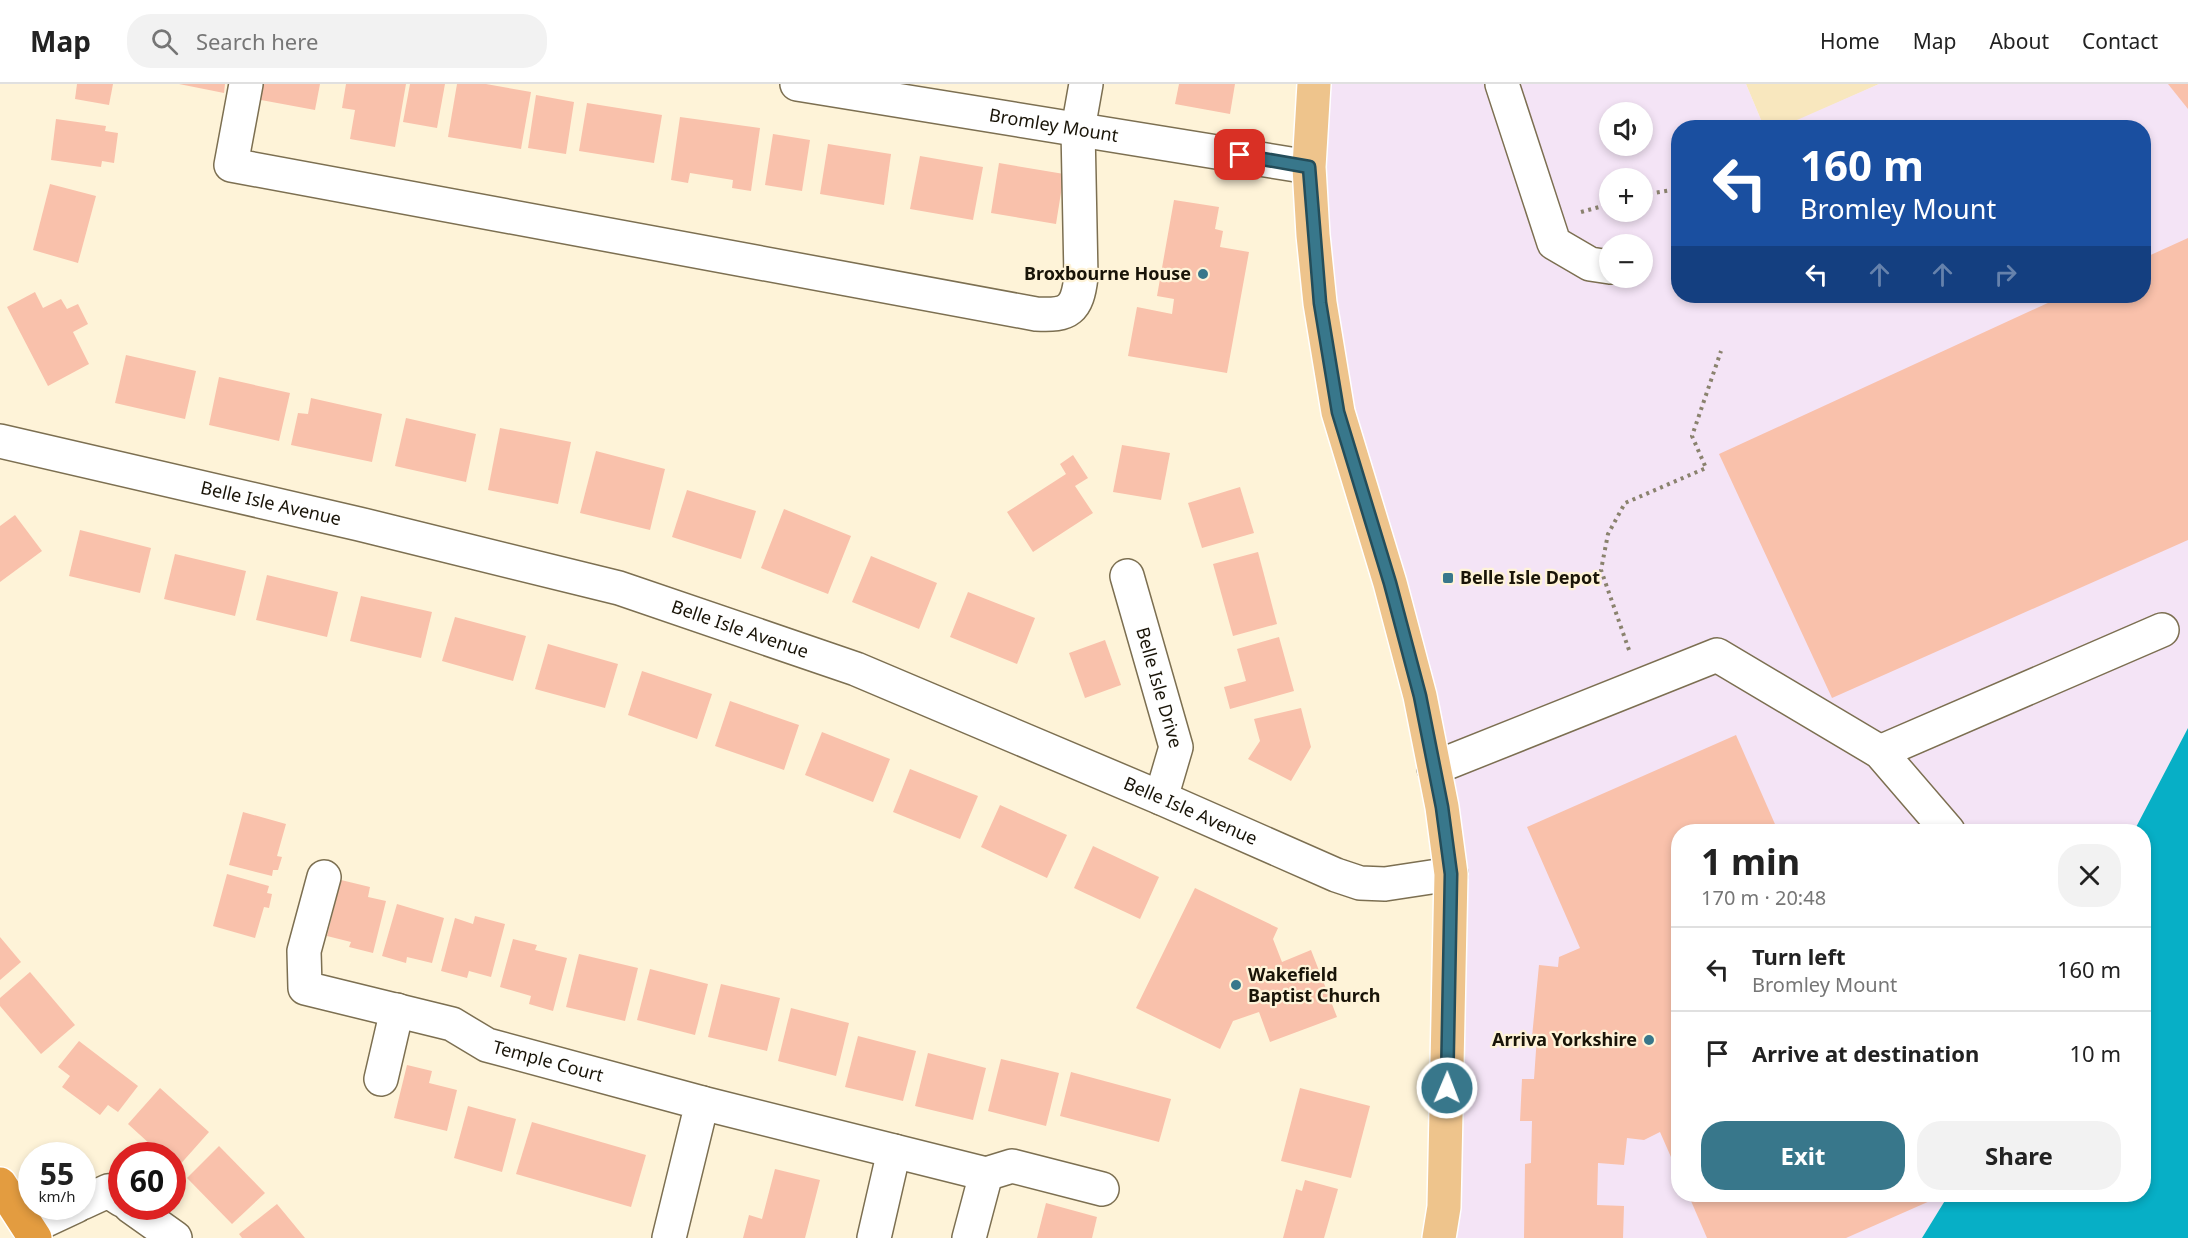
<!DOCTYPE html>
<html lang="en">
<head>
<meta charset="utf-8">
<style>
  :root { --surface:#fff; --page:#f2f2f2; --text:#222; --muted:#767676; --line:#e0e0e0; --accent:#38778b }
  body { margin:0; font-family:"Noto Sans",sans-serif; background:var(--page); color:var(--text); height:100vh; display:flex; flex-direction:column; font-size:22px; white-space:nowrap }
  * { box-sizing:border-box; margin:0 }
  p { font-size:20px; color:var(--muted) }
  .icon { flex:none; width:33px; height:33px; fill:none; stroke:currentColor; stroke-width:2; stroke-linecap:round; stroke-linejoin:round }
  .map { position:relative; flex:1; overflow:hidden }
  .details { position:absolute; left:1671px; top:740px; width:480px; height:378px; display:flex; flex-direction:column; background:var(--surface); border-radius:24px; box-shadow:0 3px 9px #0003 }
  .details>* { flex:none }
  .hud { position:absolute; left:1671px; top:36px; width:480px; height:183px; border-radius:24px; box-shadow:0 3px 9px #0003; background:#1a4fa0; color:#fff; overflow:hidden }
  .controls { position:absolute; left:1599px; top:18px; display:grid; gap:12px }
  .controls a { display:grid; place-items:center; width:54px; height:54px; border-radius:50%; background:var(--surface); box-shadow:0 3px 9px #0003; font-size:30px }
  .speed { position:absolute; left:18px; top:1058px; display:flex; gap:12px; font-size:30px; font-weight:700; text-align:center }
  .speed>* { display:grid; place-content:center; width:78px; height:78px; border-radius:50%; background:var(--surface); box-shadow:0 3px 9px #0003; line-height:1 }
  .speed small { font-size:15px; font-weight:400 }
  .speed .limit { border:9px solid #d22; background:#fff; color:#111 }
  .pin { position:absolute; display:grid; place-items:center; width:51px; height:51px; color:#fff; margin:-26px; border-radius:12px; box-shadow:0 3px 9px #0006 }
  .me { position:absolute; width:66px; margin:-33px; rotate:1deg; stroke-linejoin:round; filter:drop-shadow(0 0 4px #0008) }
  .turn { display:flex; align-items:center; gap:21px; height:126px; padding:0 30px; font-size:27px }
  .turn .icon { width:78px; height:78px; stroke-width:2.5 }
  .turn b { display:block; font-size:42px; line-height:51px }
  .lanes { display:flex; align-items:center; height:57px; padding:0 30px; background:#0003; justify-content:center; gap:30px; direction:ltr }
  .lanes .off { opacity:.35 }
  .round { display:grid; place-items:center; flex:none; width:63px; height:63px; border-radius:24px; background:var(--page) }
  .summary { display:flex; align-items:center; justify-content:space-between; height:102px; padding:0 30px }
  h1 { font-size:36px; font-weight:700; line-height:45px }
  .primary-button { display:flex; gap:12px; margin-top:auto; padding:12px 30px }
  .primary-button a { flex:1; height:69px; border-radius:24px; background:var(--accent); color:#fff; font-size:24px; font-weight:700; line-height:69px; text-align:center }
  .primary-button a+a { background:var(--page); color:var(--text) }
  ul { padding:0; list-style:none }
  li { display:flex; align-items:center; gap:18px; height:84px; padding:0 30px; border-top:2px solid var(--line) }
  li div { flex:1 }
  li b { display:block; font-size:22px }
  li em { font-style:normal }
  header { display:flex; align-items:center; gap:36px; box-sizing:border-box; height:84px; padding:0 30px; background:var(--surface); border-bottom:2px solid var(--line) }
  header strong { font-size:28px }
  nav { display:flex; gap:33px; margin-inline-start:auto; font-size:21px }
  .search { width:420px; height:54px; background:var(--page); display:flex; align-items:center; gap:15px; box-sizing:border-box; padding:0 21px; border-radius:24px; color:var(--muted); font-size:22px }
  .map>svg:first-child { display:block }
  .built { fill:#f8e7be }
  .industrial { fill:#f4e4f6; fill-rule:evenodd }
  .water { fill:#07afc6 }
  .building { fill:#f9c1ab }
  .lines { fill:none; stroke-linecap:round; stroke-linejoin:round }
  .minor-casing { stroke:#7c6f51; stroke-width:36 }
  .major-casing { stroke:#fff; stroke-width:36 }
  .highway-casing { stroke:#fff; stroke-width:36 }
  .path { stroke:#8a826e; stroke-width:4; stroke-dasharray:3 4.5; stroke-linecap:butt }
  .minor { stroke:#fff; stroke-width:33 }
  .major { stroke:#eec48c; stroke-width:33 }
  .highway { stroke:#e39c40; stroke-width:33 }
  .route-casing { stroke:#244d5a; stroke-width:15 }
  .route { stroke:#38778b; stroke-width:10 }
  .poi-dot { fill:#38778b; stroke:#fef3d8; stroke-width:2 }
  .labels { text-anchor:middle; stroke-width:4.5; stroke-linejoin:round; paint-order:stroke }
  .street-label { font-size:18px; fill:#191408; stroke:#fef3d8 }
  .poi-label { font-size:18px; font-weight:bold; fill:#191408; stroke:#fef3d8; text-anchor:end }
</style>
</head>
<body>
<header>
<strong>Map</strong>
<div class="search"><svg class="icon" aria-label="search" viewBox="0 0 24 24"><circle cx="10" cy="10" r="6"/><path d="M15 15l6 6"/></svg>Search here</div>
<nav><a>Home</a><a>Map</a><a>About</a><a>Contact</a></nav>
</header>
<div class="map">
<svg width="2188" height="1154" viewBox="0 0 2188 1154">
  <rect width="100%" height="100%" fill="#fef3d8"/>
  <path class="built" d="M1746,0H1879L1781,44L1764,43Z"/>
  <path class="industrial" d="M1314,0H1746L1764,43L1678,44V212H2144V44L1781,43L1879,0H2188V644L2134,747H1678V1110H1949L1922,1154H1439L1451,790L1338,328ZM1610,28H1642V62H1610ZM1610,94H1642V128H1610ZM1610,160H1642V194H1610Z"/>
  <path class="water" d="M2188,644V1154H1922L1949,1110H2144V747H2134Z"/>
  <g class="building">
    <path d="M77,0H113L109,21L75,15Z"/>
    <path d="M179,0H225L224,9Z"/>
    <path d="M263,0H320L315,26L261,16Z"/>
    <path d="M346,0H406L395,63L350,55L355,26L342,24Z"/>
    <path d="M410,0H445L437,44L403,38Z"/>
    <path d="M457,0H486L531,8L521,65L448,53Z"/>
    <path d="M1179,0H1235L1230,30L1175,20Z"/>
    <path d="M2168,0H2188V25Z"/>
    <path d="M536,11L574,18L566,70L528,64Z"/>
    <path d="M587,19L662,31L654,79L579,67Z"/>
    <path d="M680,33L760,44L751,107L732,104L733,96L690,89L688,99L671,96Z"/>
    <path d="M56,35L106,42L105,47L118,49L114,79L102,77L101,83L51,76Z"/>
    <path d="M773,50L810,56L802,107L765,101Z"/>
    <path d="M828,60L891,70L884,121L820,110Z"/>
    <path d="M920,72L983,83L973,136L910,125Z"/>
    <path d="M999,79L1064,90L1056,140L991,129Z"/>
    <path d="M50,100L96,112L78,179L33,166Z"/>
    <path d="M1174,116L1219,123L1215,145L1223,147L1220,163L1249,168L1227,289L1128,272L1137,223L1172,230L1174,215L1157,212Z"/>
    <path d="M2188,154V456L1832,614L1719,370L2063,212H2144V174Z"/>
    <path d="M35,208L43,224L61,215L67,225L78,220L88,240L73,248L89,280L48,302L7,223Z"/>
    <path d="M126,271L196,287L185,335L115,319Z"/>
    <path d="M219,293L290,309L279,357L209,341Z"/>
    <path d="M311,314L382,330L372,378L291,361L298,329L308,330Z"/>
    <path d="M406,334L476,350L466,398L395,382Z"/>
    <path d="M500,344L571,358L558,420L488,406Z"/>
    <path d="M1122,361L1170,369L1161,416L1113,408Z"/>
    <path d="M596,367L665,385L650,446L580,429Z"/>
    <path d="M1073,371L1088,394L1075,402L1093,429L1033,468L1007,428L1066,390L1060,380Z"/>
    <path d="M1240,403L1254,449L1202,464L1188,419Z"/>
    <path d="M687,406L756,427L741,475L672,453Z"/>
    <path d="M784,425L851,452L828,510L761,484Z"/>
    <path d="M15,431L42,467L0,498V442Z"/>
    <path d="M80,446L151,464L140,509L69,492Z"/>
    <path d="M1258,468L1277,540L1233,552L1213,480Z"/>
    <path d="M175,470L246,487L235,532L164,515Z"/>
    <path d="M871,472L937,499L919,545L852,518Z"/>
    <path d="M267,491L338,508L327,553L256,536Z"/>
    <path d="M968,508L1035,534L1017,580L950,553Z"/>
    <path d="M361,512L432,528L421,574L350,557Z"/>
    <path d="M455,533L526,552L513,597L442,577Z"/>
    <path d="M1279,553L1294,607L1230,625L1224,603L1246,597L1237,565Z"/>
    <path d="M1105,556L1121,601L1085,614L1069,569Z"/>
    <path d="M548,560L618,580L605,624L535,605Z"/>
    <path d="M642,587L712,610L697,655L628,631Z"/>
    <path d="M730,617L799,641L784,686L715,662Z"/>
    <path d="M1301,624L1311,663L1291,697L1248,675L1260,657L1254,635Z"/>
    <path d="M822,648L890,675L873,718L805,691Z"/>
    <path d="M1736,651L1778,747H1678V1089L1660,1048L1644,1056L1627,1054L1624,1081L1598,1079L1597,1121L1624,1122L1623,1154H1524L1525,1080L1531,1079L1532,1037H1520L1522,995H1534L1537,952L1532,953L1539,881L1558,883L1559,873L1580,864L1527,743Z"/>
    <path d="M910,685L978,712L960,755L893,728Z"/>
    <path d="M1000,721L1067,751L1047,794L981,763Z"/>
    <path d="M243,728L286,740L277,772L282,773L278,786H273L272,792L229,781Z"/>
    <path d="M1093,762L1159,793L1140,835L1074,804Z"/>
    <path d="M227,790L269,802L267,809L272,810L269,824L264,823L255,854L213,842Z"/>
    <path d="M341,796L370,803L368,813L386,817L373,869L349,863L351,858L327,852Z"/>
    <path d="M1195,804L1278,844L1273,855L1282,878L1311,866L1337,933L1270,958L1259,928L1233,937L1220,965L1136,924Z"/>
    <path d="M397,820L444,834L432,879L407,873L406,879L382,872Z"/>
    <path d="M475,832L505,840L491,893L469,887L467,894L441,887L455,834L473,840Z"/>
    <path d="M0,853L21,878L0,896Z"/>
    <path d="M513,855L537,861L535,866L567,874L553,927L529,920L531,912L500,903Z"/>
    <path d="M579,870L638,884L625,937L566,923Z"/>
    <path d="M650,885L708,900L695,951L637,936Z"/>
    <path d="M30,888L75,941L41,970L0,922V914Z"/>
    <path d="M721,900L780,914L767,967L708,953Z"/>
    <path d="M791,924L849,939L836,992L778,977Z"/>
    <path d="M858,952L916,967L903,1017L845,1003Z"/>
    <path d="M79,957L138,1002L118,1028L108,1021L100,1031L62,1003L70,992L58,983Z"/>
    <path d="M928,969L986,984L973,1036L915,1022Z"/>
    <path d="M1001,975L1059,989L1046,1042L988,1027Z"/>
    <path d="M407,981L432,987L429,999L457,1006L447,1047L394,1034Z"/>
    <path d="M1071,988L1171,1015L1159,1058L1060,1032Z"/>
    <path d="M160,1004L209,1048L177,1084L172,1080V1071H162L128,1040Z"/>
    <path d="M1300,1004L1370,1022L1351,1094L1281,1077Z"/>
    <path d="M468,1022L516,1035L502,1088L454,1074Z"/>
    <path d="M532,1038L646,1071L631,1123L516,1090Z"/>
    <path d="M219,1062L265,1109L232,1140L187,1094Z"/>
    <path d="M775,1085L820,1096L805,1154H743L749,1131L762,1135Z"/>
    <path d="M1305,1096L1338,1105L1324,1154H1283L1296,1105L1302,1107Z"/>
    <path d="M1688,1110H1938L1939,1113L1846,1154H1707Z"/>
    <path d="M1046,1119L1097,1133L1092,1154H1037Z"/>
    <path d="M277,1120L305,1154H242L239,1150Z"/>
  </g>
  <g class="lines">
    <g class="minor-casing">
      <g id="minor">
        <path d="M246,0L231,81L1036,230C1069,232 1077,226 1081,193L1078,45L1086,0"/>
        <path id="s1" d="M797,0L1309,83"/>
        <path d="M1502,0L1554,159L1590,180L1610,183"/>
        <path id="s2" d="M0,357L359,440L619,504L856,585L1161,714L1336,791L1360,799L1385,800L1451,790"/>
        <path id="s3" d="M1127,492L1176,663L1161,714"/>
        <path d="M1880,668L2162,546"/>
        <path d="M1434,684L1717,571L1880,668L1948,747"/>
        <path id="s4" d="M324,793L304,867L305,904L452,940L487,961L702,1019L669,1154"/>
        <path d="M381,995L397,926"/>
        <path d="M702,1019L986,1090L1012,1082L1102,1105"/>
        <path d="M82,1119L108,1107L122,1116"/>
        <path d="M130,1122L175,1154"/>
        <path d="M29,1144L76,1122"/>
        <path d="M874,1154L894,1067"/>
        <path d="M969,1154L986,1090"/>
      </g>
    </g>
    <g class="major-casing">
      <path id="major" d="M1314,0L1309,83L1313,151L1320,219L1338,328L1390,499L1420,612L1442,723L1451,790L1444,1123L1439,1154"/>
    </g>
    <g class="highway-casing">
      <path id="highway" d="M0,1100L35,1154"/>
    </g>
    <g class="path">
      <path d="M1642,111L1678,105"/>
      <path d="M1581,128L1610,120"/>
      <path d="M1629,566L1601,486L1608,450L1625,419L1706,384L1692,352L1721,267"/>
    </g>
    <use href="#minor" class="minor"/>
    <use href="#major" class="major"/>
    <use href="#highway" class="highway"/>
  </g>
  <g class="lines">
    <g class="route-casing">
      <path id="route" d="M1240,71L1309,83L1320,219L1338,328L1390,499L1420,612L1442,723L1451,790L1447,1004"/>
    </g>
    <use href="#route" class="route"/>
  </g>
  <g class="poi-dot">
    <circle cx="1203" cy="190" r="6"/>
    <rect x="1442" y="488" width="12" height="12" rx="3"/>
    <circle cx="1236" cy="901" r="6"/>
    <circle cx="1649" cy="956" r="6"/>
  </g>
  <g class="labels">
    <g class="street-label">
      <text dy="6" stroke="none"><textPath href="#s1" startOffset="260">Bromley Mount</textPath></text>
      <text dy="6" stroke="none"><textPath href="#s2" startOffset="278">Belle Isle Avenue</textPath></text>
      <text dy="6" stroke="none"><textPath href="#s2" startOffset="764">Belle Isle Avenue</textPath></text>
      <text dy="6" stroke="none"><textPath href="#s3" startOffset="116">Belle Isle Drive</textPath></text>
      <text dy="6" stroke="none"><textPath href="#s2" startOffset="1250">Belle Isle Avenue</textPath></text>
      <text dy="6" stroke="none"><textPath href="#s4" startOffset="369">Temple Court</textPath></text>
    </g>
    <g class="poi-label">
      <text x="1191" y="196">Broxbourne House</text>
      <text x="1460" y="500" text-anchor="start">Belle Isle Depot</text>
      <text x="1248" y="897" text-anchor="start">Wakefield<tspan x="1248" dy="21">Baptist Church</tspan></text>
      <text x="1637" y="962">Arriva Yorkshire</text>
    </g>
  </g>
</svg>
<div class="controls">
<a><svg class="icon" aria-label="sound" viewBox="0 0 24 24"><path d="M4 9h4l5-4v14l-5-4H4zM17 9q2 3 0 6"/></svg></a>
<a>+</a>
<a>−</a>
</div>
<div class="speed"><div>55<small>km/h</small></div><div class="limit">60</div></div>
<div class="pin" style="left:1240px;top:71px;background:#d93025"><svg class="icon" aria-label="arrive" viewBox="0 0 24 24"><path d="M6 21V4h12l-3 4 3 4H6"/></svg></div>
<svg class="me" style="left:1447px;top:1004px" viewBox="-20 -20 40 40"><circle r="17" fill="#38778b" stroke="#fff" stroke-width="3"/><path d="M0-11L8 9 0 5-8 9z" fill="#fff"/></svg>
<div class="hud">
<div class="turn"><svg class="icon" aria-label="left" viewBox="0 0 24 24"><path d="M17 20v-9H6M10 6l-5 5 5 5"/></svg><div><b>160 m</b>Bromley Mount</div></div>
<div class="lanes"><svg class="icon" aria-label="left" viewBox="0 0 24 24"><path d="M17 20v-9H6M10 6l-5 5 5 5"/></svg><svg class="icon off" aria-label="ahead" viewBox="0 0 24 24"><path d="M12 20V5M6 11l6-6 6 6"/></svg><svg class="icon off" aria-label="ahead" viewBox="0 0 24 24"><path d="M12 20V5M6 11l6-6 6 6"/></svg><svg class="icon off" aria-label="right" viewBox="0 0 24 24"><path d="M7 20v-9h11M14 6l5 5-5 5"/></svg></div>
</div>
<section class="details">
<div class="summary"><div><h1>1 min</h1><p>170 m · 20:48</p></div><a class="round"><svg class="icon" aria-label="close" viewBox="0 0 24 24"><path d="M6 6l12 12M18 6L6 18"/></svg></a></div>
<ul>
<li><svg class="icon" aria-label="left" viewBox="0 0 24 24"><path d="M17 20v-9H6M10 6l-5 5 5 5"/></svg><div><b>Turn left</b><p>Bromley Mount</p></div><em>160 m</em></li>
<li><svg class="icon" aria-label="arrive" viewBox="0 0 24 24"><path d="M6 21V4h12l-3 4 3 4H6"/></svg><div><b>Arrive at destination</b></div><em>10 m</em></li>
</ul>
<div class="primary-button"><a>Exit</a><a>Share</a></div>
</section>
</div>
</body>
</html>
